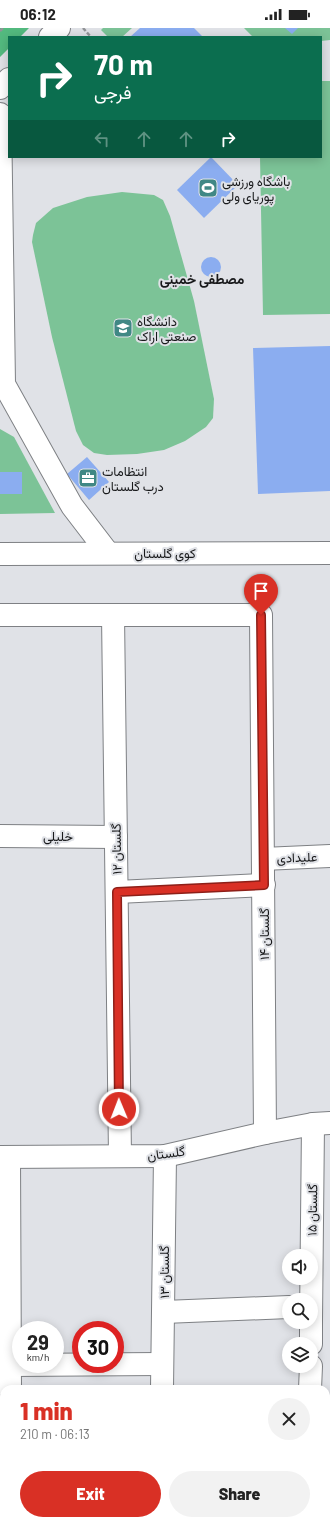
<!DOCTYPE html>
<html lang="en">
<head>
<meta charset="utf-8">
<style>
  :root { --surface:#fff; --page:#f2f2f2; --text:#222; --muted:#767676; --accent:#d93025 }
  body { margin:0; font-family:Barlow,Vazirmatn,sans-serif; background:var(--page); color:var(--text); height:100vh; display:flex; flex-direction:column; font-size:15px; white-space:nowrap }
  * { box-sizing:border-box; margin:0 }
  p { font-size:13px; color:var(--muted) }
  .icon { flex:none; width:22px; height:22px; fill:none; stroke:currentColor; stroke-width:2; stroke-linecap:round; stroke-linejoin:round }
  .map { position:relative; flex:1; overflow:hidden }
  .side { position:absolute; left:0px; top:1357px; width:330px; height:140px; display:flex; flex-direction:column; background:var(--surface); border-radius:12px 12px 0 0; box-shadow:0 2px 10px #0003 }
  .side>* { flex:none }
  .guide { position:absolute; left:8px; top:8px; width:314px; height:122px; border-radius:0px; box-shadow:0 2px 10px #0003; background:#0b6e4f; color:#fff; overflow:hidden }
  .tools { position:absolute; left:282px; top:1221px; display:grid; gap:8px }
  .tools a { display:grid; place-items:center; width:36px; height:36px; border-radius:50%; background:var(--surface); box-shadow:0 2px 10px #0003; font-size:20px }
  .speed { position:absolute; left:12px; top:1293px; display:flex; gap:8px; font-size:20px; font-weight:700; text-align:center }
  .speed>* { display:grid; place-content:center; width:52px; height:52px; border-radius:50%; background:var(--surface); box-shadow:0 2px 10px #0003; line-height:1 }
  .speed small { font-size:10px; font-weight:400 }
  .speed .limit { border:6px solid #d22; background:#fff; color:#111 }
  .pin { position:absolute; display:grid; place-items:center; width:34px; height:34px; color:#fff; margin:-41px -17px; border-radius:50% 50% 50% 0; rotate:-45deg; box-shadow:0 0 4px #0007 }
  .pin .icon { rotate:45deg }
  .me { position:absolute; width:44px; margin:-22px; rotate:359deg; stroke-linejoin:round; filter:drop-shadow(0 0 3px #0008) }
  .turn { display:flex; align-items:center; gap:14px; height:84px; padding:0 20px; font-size:18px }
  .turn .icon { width:52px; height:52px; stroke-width:2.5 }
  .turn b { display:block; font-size:28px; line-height:34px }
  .lanes { display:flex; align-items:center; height:38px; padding:0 20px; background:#0003; justify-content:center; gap:20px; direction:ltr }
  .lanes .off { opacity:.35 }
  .round { display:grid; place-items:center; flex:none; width:42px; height:42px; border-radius:21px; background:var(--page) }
  .overview { display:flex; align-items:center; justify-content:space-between; height:68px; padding:0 20px }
  h1 { font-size:24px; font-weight:800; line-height:30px; color:var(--accent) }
  .cta { display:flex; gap:8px; margin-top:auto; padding:8px 20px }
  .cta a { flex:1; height:46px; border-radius:24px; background:var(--accent); color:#fff; font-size:16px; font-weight:800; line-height:46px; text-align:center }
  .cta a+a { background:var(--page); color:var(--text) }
  .status { display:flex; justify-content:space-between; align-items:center; height:28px; padding:0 20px; background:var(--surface); direction:ltr }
  .status svg { height:11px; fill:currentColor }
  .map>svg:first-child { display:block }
  .green { fill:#7cc397 }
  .forest { fill:#53ba7f }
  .building { fill:#8badf0 }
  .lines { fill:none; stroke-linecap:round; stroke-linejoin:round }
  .minor-casing { stroke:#7e8084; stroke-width:24 }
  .path { stroke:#929497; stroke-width:2.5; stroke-dasharray:4 2; stroke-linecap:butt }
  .minor { stroke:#fff; stroke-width:22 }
  .route-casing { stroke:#8d1f18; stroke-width:10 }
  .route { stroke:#d93025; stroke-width:7 }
  .labels { text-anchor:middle; stroke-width:4; stroke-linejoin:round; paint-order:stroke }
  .poi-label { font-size:13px; fill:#18191b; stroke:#e0e2e7; text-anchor:start }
  .street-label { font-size:13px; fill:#18191b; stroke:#e0e2e7 }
  .neighbourhood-label { font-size:14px; font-weight:bold; fill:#18191b; stroke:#e0e2e7 }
</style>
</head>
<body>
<div class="status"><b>06:12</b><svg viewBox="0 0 49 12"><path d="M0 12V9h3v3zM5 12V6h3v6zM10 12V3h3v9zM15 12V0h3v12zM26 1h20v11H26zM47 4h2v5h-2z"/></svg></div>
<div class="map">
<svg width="330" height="1497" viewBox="0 0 330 1497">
  <rect width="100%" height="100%" fill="#e0e2e7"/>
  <g class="green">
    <path d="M103,0H132L122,9H108L101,2Z"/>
    <path d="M244,0H330V12L321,13V9H253Z"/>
    <path d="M321,53H330V286L263,287L260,129H321Z"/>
    <path d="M122,164L154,167L163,172L170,188L194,273L214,371L213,390L206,399L185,413L164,422L137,426L107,427L94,425L83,417L76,403L52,309L32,214L33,207L36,195L53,180L87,169Z"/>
    <path d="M0,401L14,409L55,485L0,486Z"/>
  </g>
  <g class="forest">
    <path d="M0,0H29L20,9H9V20L0,29Z"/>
    <path d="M330,1443V1497H277L281,1493H326V1447Z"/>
  </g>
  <g class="building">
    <path d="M140,0H194L203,9H130Z"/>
    <path d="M285,0H298L292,6Z"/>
    <path d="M211,129L238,157L204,190L177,162Z"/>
    <circle cx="211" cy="239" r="10"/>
    <path d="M330,318V463L258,466L253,320Z"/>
    <path d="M87,429L109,454L89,472L67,446Z"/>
    <rect x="0" y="444" width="22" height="22"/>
  </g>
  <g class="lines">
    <g class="minor-casing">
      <g id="minor">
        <path d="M50,9L59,0"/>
        <path d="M0,60L9,51"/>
        <path d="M0,86L4,356L72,478L108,525"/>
        <path d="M0,526L330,525"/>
        <path d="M0,587H261L265,1105"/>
        <path d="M113,587L120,1128"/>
        <path d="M0,808L116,809"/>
        <path d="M263,831L330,828"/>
        <path d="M117,864L264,857"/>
        <path d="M0,1129L165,1128L265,1105L313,1096L330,1095"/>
        <path d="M9,1129L10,1361"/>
        <path d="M164,1284L289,1279"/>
        <path d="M311,1292L313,1096"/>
        <path d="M311,1316V1294"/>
        <path d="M9,1337L162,1336"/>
        <path d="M162,1361L165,1128"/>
        <path d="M310,1361L311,1338"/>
        <path d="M326,1420L330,1415"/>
        <path d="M10,1493V1497"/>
        <path d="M159,1497V1493"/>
        <path d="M251,1497L255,1493"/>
      </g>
    </g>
    <g class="path">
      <path d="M83,0L91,9"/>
      <path d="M0,3L3,0"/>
    </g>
    <use href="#minor" class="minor"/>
  </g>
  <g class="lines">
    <g class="route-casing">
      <path id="route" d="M119,1081L117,864L264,857L261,587"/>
    </g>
    <use href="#route" class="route"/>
  </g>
  <defs>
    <g id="stadium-square" transform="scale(1)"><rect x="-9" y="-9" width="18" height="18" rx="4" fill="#408885" stroke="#e0e2e7"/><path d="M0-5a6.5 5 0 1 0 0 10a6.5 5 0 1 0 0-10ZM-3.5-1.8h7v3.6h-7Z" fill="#fff"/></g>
    <g id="university-square" transform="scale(1)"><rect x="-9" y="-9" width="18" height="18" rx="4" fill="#408885" stroke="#e0e2e7"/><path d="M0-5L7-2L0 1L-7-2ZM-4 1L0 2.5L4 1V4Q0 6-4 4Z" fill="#fff"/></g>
    <g id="office-square" transform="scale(1)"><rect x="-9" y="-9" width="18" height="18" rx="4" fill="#408885" stroke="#e0e2e7"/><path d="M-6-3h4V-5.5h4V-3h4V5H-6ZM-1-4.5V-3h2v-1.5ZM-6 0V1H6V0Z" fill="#fff"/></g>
  </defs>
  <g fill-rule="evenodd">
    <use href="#stadium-square" x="208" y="160"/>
    <use href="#university-square" x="123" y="300"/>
    <use href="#office-square" x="88" y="450"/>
  </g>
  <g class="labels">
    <g class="poi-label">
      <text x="222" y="158">باشگاه ورزشی<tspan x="222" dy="15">پوریای ولی</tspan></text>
      <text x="137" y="298">دانشگاه<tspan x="137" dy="15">صنعتی اراک</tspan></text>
      <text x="102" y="448">انتظامات<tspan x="102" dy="15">درب گلستان</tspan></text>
    </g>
    <g class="street-label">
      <text x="165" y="530">کوی گلستان</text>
      <text x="58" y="813">خلیلی</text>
      <text transform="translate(116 821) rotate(-91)" y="5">گلستان ۱۲</text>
      <text transform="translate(297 829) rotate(-2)" y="5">علیدادی</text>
      <text transform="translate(264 906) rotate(-90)" y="5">گلستان ۱۴</text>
      <text transform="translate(166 1125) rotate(-7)" y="5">گلستان</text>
      <text transform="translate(312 1182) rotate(-89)" y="5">گلستان ۱۵</text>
      <text transform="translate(164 1244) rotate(-90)" y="5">گلستان ۱۳</text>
    </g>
    <g class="neighbourhood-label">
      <text x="202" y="256">مصطفی خمینی</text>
    </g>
  </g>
</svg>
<div class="tools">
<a><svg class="icon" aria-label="sound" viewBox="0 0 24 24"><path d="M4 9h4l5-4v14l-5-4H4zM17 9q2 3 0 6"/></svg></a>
<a><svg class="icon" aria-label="search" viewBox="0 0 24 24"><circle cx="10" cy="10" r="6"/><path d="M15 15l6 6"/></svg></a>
<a><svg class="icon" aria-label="layers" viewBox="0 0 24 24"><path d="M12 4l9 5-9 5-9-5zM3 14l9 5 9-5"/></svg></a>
</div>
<div class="speed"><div>29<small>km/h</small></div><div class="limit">30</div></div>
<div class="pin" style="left:261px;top:587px;background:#d93025"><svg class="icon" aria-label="arrive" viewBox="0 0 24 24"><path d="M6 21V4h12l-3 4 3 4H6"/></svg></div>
<svg class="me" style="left:119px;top:1081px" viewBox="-20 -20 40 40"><circle r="17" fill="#d93025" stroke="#fff" stroke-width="3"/><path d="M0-11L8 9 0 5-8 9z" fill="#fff"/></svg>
<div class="guide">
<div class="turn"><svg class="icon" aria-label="right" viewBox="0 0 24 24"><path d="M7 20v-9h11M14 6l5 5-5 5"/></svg><div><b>70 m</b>فرجی</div></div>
<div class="lanes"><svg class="icon off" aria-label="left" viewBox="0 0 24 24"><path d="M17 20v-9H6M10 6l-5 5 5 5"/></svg><svg class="icon off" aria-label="ahead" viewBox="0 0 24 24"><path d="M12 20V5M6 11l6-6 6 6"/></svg><svg class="icon off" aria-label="ahead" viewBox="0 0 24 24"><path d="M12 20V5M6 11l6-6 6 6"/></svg><svg class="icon" aria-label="right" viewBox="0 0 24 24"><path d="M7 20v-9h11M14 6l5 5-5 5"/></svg></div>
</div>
<section class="side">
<div class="overview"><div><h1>1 min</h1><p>210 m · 06:13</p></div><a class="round"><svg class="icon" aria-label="close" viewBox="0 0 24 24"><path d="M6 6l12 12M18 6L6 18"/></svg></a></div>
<div class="cta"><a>Exit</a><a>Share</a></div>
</section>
</div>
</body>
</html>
